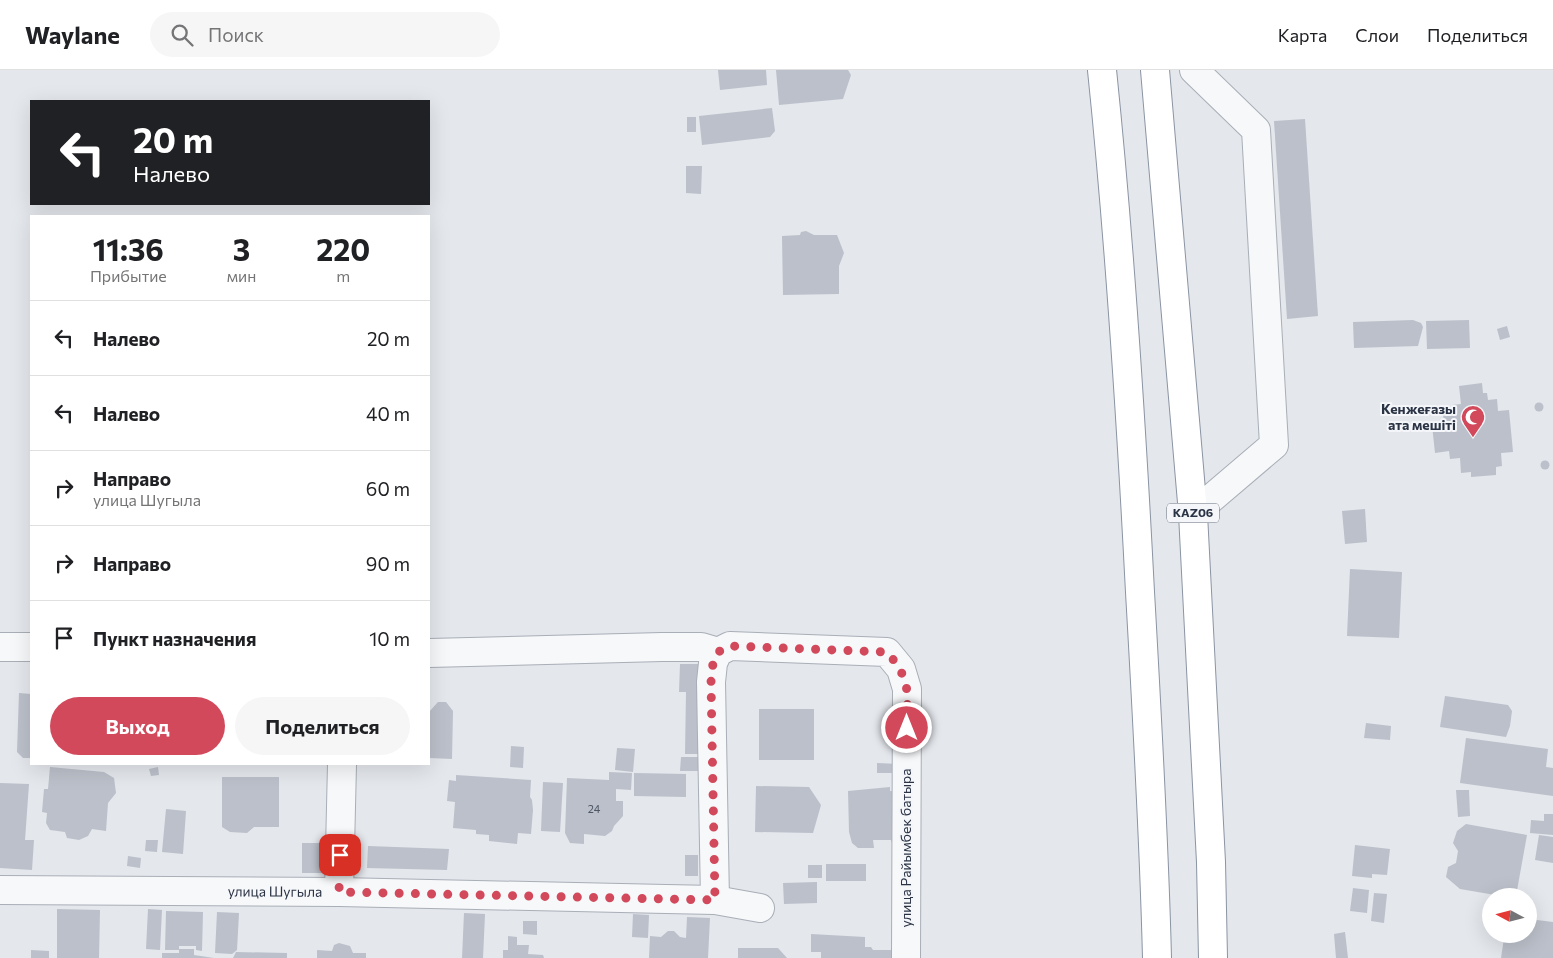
<!DOCTYPE html>
<html lang="ru">
<head>
<meta charset="utf-8">
<style>
  :root { --surface:#fff; --page:#f6f6f6; --text:#202124; --muted:#757577; --line:#e0e0e0; --accent:#d1495b }
  body { margin:0; font-family:Commissioner,sans-serif; background:var(--page); color:var(--text); height:100vh; display:flex; flex-direction:column; font-size:19px; white-space:nowrap }
  * { box-sizing:border-box; margin:0 }
  p { font-size:16px; color:var(--muted) }
  .icon { flex:none; width:28px; height:28px; fill:none; stroke:currentColor; stroke-width:2; stroke-linecap:round; stroke-linejoin:round }
  .map { position:relative; flex:1; overflow:hidden }
  .drawer { position:absolute; left:30px; top:145px; width:400px; height:550px; display:flex; flex-direction:column; background:var(--surface); border-radius:0px; box-shadow:0 5px 20px #0002 }
  .drawer>* { flex:none }
  .banner { position:absolute; left:30px; top:30px; width:400px; height:105px; border-radius:0px; box-shadow:0 5px 20px #0002; background:#202124; color:#fff; overflow:hidden }
  .needle { width:32px; rotate:277deg }
  .tools { position:absolute; left:1482px; top:818px; display:grid; gap:10px }
  .tools a { display:grid; place-items:center; width:55px; height:55px; border-radius:50%; background:var(--surface); box-shadow:0 5px 20px #0002; font-size:25px }
  .pin { position:absolute; display:grid; place-items:center; width:42px; height:42px; color:#fff; margin:-21px; border-radius:10px; box-shadow:0 2px 8px #0006 }
  .me { position:absolute; width:55px; margin:-28px; rotate:0deg; stroke-linejoin:round; filter:drop-shadow(0 0 4px #0008) }
  .turn { display:flex; align-items:center; gap:18px; height:105px; padding:0 20px; font-size:22px }
  .turn .icon { width:65px; height:65px; stroke-width:2.5 }
  .turn b { display:block; font-size:35px; line-height:42px }
  .eta { display:flex; justify-content:space-evenly; align-items:center; height:85px; text-align:center }
  .eta b { font-size:30px; font-weight:700; line-height:35px }
  .action { display:flex; gap:10px; margin-top:auto; padding:10px 20px }
  .action a { flex:1; height:58px; border-radius:30px; background:var(--accent); color:#fff; font-size:20px; font-weight:700; line-height:58px; text-align:center }
  .action a+a { background:var(--page); color:var(--text) }
  ul { padding:0; list-style:none }
  li { display:flex; align-items:center; gap:15px; height:75px; padding:0 20px; border-top:1px solid var(--line) }
  li div { flex:1 }
  li b { display:block; font-size:19px }
  li em { font-style:normal }
  header { display:flex; align-items:center; gap:30px; box-sizing:border-box; height:70px; padding:0 25px; background:var(--surface); border-bottom:1px solid var(--line) }
  header strong { font-size:24px }
  nav { display:flex; gap:28px; margin-inline-start:auto; font-size:18px }
  .search { width:350px; height:45px; background:var(--page); display:flex; align-items:center; gap:12px; box-sizing:border-box; padding:0 18px; border-radius:28px; color:var(--muted); font-size:19px }
  .map>svg:first-child { display:block }
  .building { fill:#bbc0ca }
  .lines { fill:none; stroke-linecap:round; stroke-linejoin:round }
  .minor-casing { stroke:#a9aeb7; stroke-width:30 }
  .highway-casing { stroke:#8b94a3; stroke-width:30 }
  .minor { stroke:#f7f8fa; stroke-width:28 }
  .highway { stroke:#fff; stroke-width:28 }
  .route { stroke:#d1495b; stroke-width:9; stroke-dasharray:0 16.2 }
  .labels { text-anchor:middle; stroke-width:4; stroke-linejoin:round; paint-order:stroke }
  .number-label { font-size:11px; fill:#4f5766 }
  .shield { fill:#f4f6f9; stroke:#676e7b; stroke-width:1 }
  .shield-label { font-size:12px; font-weight:bold; fill:#2b3445 }
  .poi-label { font-size:14px; font-weight:bold; fill:#2b3445; stroke:#f4f6f9; text-anchor:end }
  .street-label { font-size:14px; fill:#2b3445; stroke:#f4f6f9 }
</style>
</head>
<body>
<header>
<strong>Waylane</strong>
<div class="search"><svg class="icon" aria-label="search" viewBox="0 0 24 24"><circle cx="10" cy="10" r="6"/><path d="M15 15l6 6"/></svg>Поиск</div>
<nav><a>Карта</a><a>Слои</a><a>Поделиться</a></nav>
</header>
<div class="map">
<svg width="1553" height="888" viewBox="0 0 1553 888">
  <rect width="100%" height="100%" fill="#e4e7ec"/>
  <g class="building">
    <path d="M718,0H766L767,15L720,20Z"/>
    <path d="M776,0H848L851,5L843,29L779,35Z"/>
    <path d="M772,38L775,61L770,67L702,75L699,46Z"/>
    <rect x="687" y="47" width="9" height="15"/>
    <path d="M1305,49L1318,246L1287,249L1274,51Z"/>
    <path d="M686,96H702L701,124L686,123Z"/>
    <path d="M806,161L814,165H837L844,183L839,196V224L783,225L782,166L800,165L801,162Z"/>
    <path d="M1413,250L1421,253L1423,257L1418,276L1354,278L1353,252Z"/>
    <path d="M1469,250L1470,278L1427,279L1426,251Z"/>
    <path d="M1507,256L1510,267L1500,270L1497,259Z"/>
    <path d="M1482,313L1483,323H1487L1488,330L1497,329L1498,341L1509,340L1513,382L1501,383L1502,396L1496,397V405L1471,407V402L1461,403L1460,388L1450,389L1449,381L1435,383L1432,355L1444,354L1443,344L1453,343L1452,335L1461,334L1459,316Z"/>
    <circle cx="1539" cy="337" r="4.5"/>
    <circle cx="1545" cy="395" r="4.5"/>
    <path d="M1365,439L1367,472L1345,474L1342,441Z"/>
    <path d="M1350,499L1402,502L1399,568L1347,566Z"/>
    <path d="M680,594H705L704,684H685L686,622H679Z"/>
    <path d="M19,623L31,624V688H23L17,682Z"/>
    <path d="M1445,626L1508,635L1512,641L1510,656L1506,667L1440,657Z"/>
    <path d="M438,632H446L453,641L452,689L429,688V642Z"/>
    <rect x="759" y="639" width="55" height="51"/>
    <path d="M1366,653L1391,656L1390,670L1364,668Z"/>
    <path d="M1466,668L1548,679L1546,697L1553,698V726L1460,713Z"/>
    <path d="M511,676L524,677L523,698L510,697Z"/>
    <path d="M617,678L635,679L633,702L615,700Z"/>
    <path d="M681,687H703V701H680Z"/>
    <path d="M877,693L899,694L900,703H877Z"/>
    <path d="M50,697L104,702L114,708L116,723L108,733L106,761L92,759L88,766L79,770L67,768L65,762L50,760L46,753L47,743L42,742L44,719H48Z"/>
    <path d="M158,697L159,705L151,706L149,699Z"/>
    <path d="M609,702L632,703L631,720L616,719V731H623V746L614,756L612,761L605,766L584,764V774L570,773L565,763L567,708L609,710Z"/>
    <path d="M634,703L686,704V727L634,726Z"/>
    <path d="M456,705L531,710L530,727L532,730L533,740L531,764L518,763L517,774L489,771V765L476,764V760L453,758L455,732L447,731L449,710L456,711Z"/>
    <path d="M222,707H279V757H254L247,763L230,762L222,757Z"/>
    <path d="M543,712L563,713L560,762L541,761Z"/>
    <path d="M0,713L29,714L25,770H34L32,800L0,798Z"/>
    <path d="M756,716L809,717L821,735L813,763L755,762Z"/>
    <path d="M890,717V721H902L904,773H892L891,770H873L874,778H858L852,773L849,762L848,721Z"/>
    <path d="M1456,720H1469L1470,746L1458,747Z"/>
    <path d="M166,739L186,741L183,784L162,782Z"/>
    <path d="M1544,744H1553V765L1530,763L1531,750L1544,751Z"/>
    <path d="M1466,754L1527,765L1516,826H1501L1460,819L1446,807L1448,797L1456,793L1458,781L1453,773L1457,761Z"/>
    <path d="M1539,765L1553,767V793L1535,790Z"/>
    <path d="M146,770H158L157,782L145,781Z"/>
    <path d="M302,773H331L330,803H302Z"/>
    <path d="M1355,775L1390,779L1387,805L1372,804V808L1352,806Z"/>
    <path d="M368,776L449,779L447,800L367,798Z"/>
    <rect x="685" y="785" width="13" height="21"/>
    <path d="M128,786L141,788L140,798L127,796Z"/>
    <rect x="826" y="794" width="40" height="17"/>
    <rect x="808" y="795" width="14" height="13"/>
    <path d="M817,812V833L784,834L783,813Z"/>
    <path d="M1353,818L1369,820L1367,843L1350,841Z"/>
    <path d="M1374,823L1387,824L1384,853L1371,851Z"/>
    <path d="M57,839L100,840L99,888H57Z"/>
    <path d="M148,839L162,840L160,880L146,879Z"/>
    <path d="M166,841L203,842L202,881L196,880V876H179V880H165Z"/>
    <path d="M217,842L239,843L237,880L232,884L215,883Z"/>
    <path d="M464,843L485,844L483,888H462Z"/>
    <path d="M633,844L649,845L648,868L632,867Z"/>
    <path d="M687,847L710,848L708,888H649L650,866L661,867L668,861H674L680,867L686,868Z"/>
    <path d="M1529,849L1553,852V888H1501L1504,868L1509,869L1510,864H1529Z"/>
    <path d="M523,851H537V865L523,864Z"/>
    <path d="M1345,862L1348,888H1336L1334,864Z"/>
    <path d="M811,864L865,867V877H871L873,880H893V888H821V882H811Z"/>
    <path d="M508,866L517,867V875H529L528,884L543,885L544,888H503V880H508Z"/>
    <path d="M339,873L350,876L353,883H366V888H317V880L332,881L334,875Z"/>
    <path d="M738,878H778L787,888H738Z"/>
    <path d="M179,879H194V885L214,888H162V883H179Z"/>
    <path d="M31,880L49,881V888H31Z"/>
    <path d="M236,882L287,883V888H233Z"/>
  </g>
  <g class="lines">
    <g class="minor-casing">
      <g id="minor">
        <path d="M1193,444L1274,375L1256,60L1194,0"/>
        <path d="M0,577H31"/>
        <path d="M429,583L662,577H701L718,582"/>
        <path id="s1" d="M0,820L339,822L666,829L715,830L760,838"/>
        <path d="M339,822L342,694"/>
        <path d="M715,830L711,612L713,593L718,582L730,576L887,582L901,599L907,619L906,888"/>
      </g>
    </g>
    <g class="highway-casing">
      <g id="highway">
        <path d="M1102,0C1120,174 1131,347 1140,522C1147,644 1154,766 1157,888"/>
        <path d="M1155,0L1193,444L1211,792L1213,888"/>
      </g>
    </g>
    <use href="#minor" class="minor"/>
    <use href="#highway" class="highway"/>
  </g>
  <g class="lines">
    <path class="route" d="M340,785L339,822L715,830L711,612L713,593L718,582L730,576L887,582C912,611 907,622 907,658"/>
  </g>
  <defs>
    <g id="mosque-pin" transform="scale(1.25)"><path d="M0 17L-7.5 6A9.5 9.5 0 1 1 7.5 6Z" fill="#d1495b" stroke="#f4f6f9"/><path d="M3.5-4.9A6 6 0 1 0 3.5 4.9A5 5 0 1 1 3.5-4.9Z" fill="#fff"/></g>
  </defs>
  <g fill-rule="evenodd">
    <use href="#mosque-pin" x="1473" y="347"/>
  </g>
  <g class="labels">
    <g class="number-label">
      <text x="594" y="743">24</text>
    </g>
    <rect class="shield" x="1167" y="433.5" width="52" height="19" rx="4"/>
    <g class="shield-label">
      <text x="1193" y="447">KАZ06</text>
    </g>
    <g class="poi-label">
      <text x="1456" y="344">Кенжеғазы<tspan x="1456" dy="16">ата мешіті</tspan></text>
    </g>
    <g class="street-label">
      <text transform="translate(906 778) rotate(-90)" y="5">улица Райымбек батыра</text>
      <text dy="5" stroke="none"><textPath href="#s1" startOffset="275">улица Шугыла</textPath></text>
    </g>
  </g>
</svg>
<div class="tools">
<a><svg class="needle" viewBox="-14 -14 28 28"><path d="M0-13l5 13h-10z" fill="#e53935"/><path d="M0 13l5-13h-10z" fill="#757577"/></svg></a>
</div>
<div class="pin" style="left:340px;top:785px;background:#d93025"><svg class="icon" aria-label="arrive" viewBox="0 0 24 24"><path d="M6 21V4h12l-3 4 3 4H6"/></svg></div>
<svg class="me" style="left:907px;top:658px" viewBox="-20 -20 40 40"><circle r="17" fill="#d1495b" stroke="#fff" stroke-width="3"/><path d="M0-11L8 9 0 5-8 9z" fill="#fff"/></svg>
<div class="banner">
<div class="turn"><svg class="icon" aria-label="left" viewBox="0 0 24 24"><path d="M17 20v-9H6M10 6l-5 5 5 5"/></svg><div><b>20 m</b>Налево</div></div>
</div>
<section class="drawer">
<div class="eta">
<div><b>11:36</b><p>Прибытие</p></div>
<div><b>3</b><p>мин</p></div>
<div><b>220</b><p>m</p></div>
</div>
<ul>
<li><svg class="icon" aria-label="left" viewBox="0 0 24 24"><path d="M17 20v-9H6M10 6l-5 5 5 5"/></svg><div><b>Налево</b></div><em>20 m</em></li>
<li><svg class="icon" aria-label="left" viewBox="0 0 24 24"><path d="M17 20v-9H6M10 6l-5 5 5 5"/></svg><div><b>Налево</b></div><em>40 m</em></li>
<li><svg class="icon" aria-label="right" viewBox="0 0 24 24"><path d="M7 20v-9h11M14 6l5 5-5 5"/></svg><div><b>Направо</b><p>улица Шугыла</p></div><em>60 m</em></li>
<li><svg class="icon" aria-label="right" viewBox="0 0 24 24"><path d="M7 20v-9h11M14 6l5 5-5 5"/></svg><div><b>Направо</b></div><em>90 m</em></li>
<li><svg class="icon" aria-label="arrive" viewBox="0 0 24 24"><path d="M6 21V4h12l-3 4 3 4H6"/></svg><div><b>Пункт назначения</b></div><em>10 m</em></li>
</ul>
<div class="action"><a>Выход</a><a>Поделиться</a></div>
</section>
</div>
</body>
</html>
